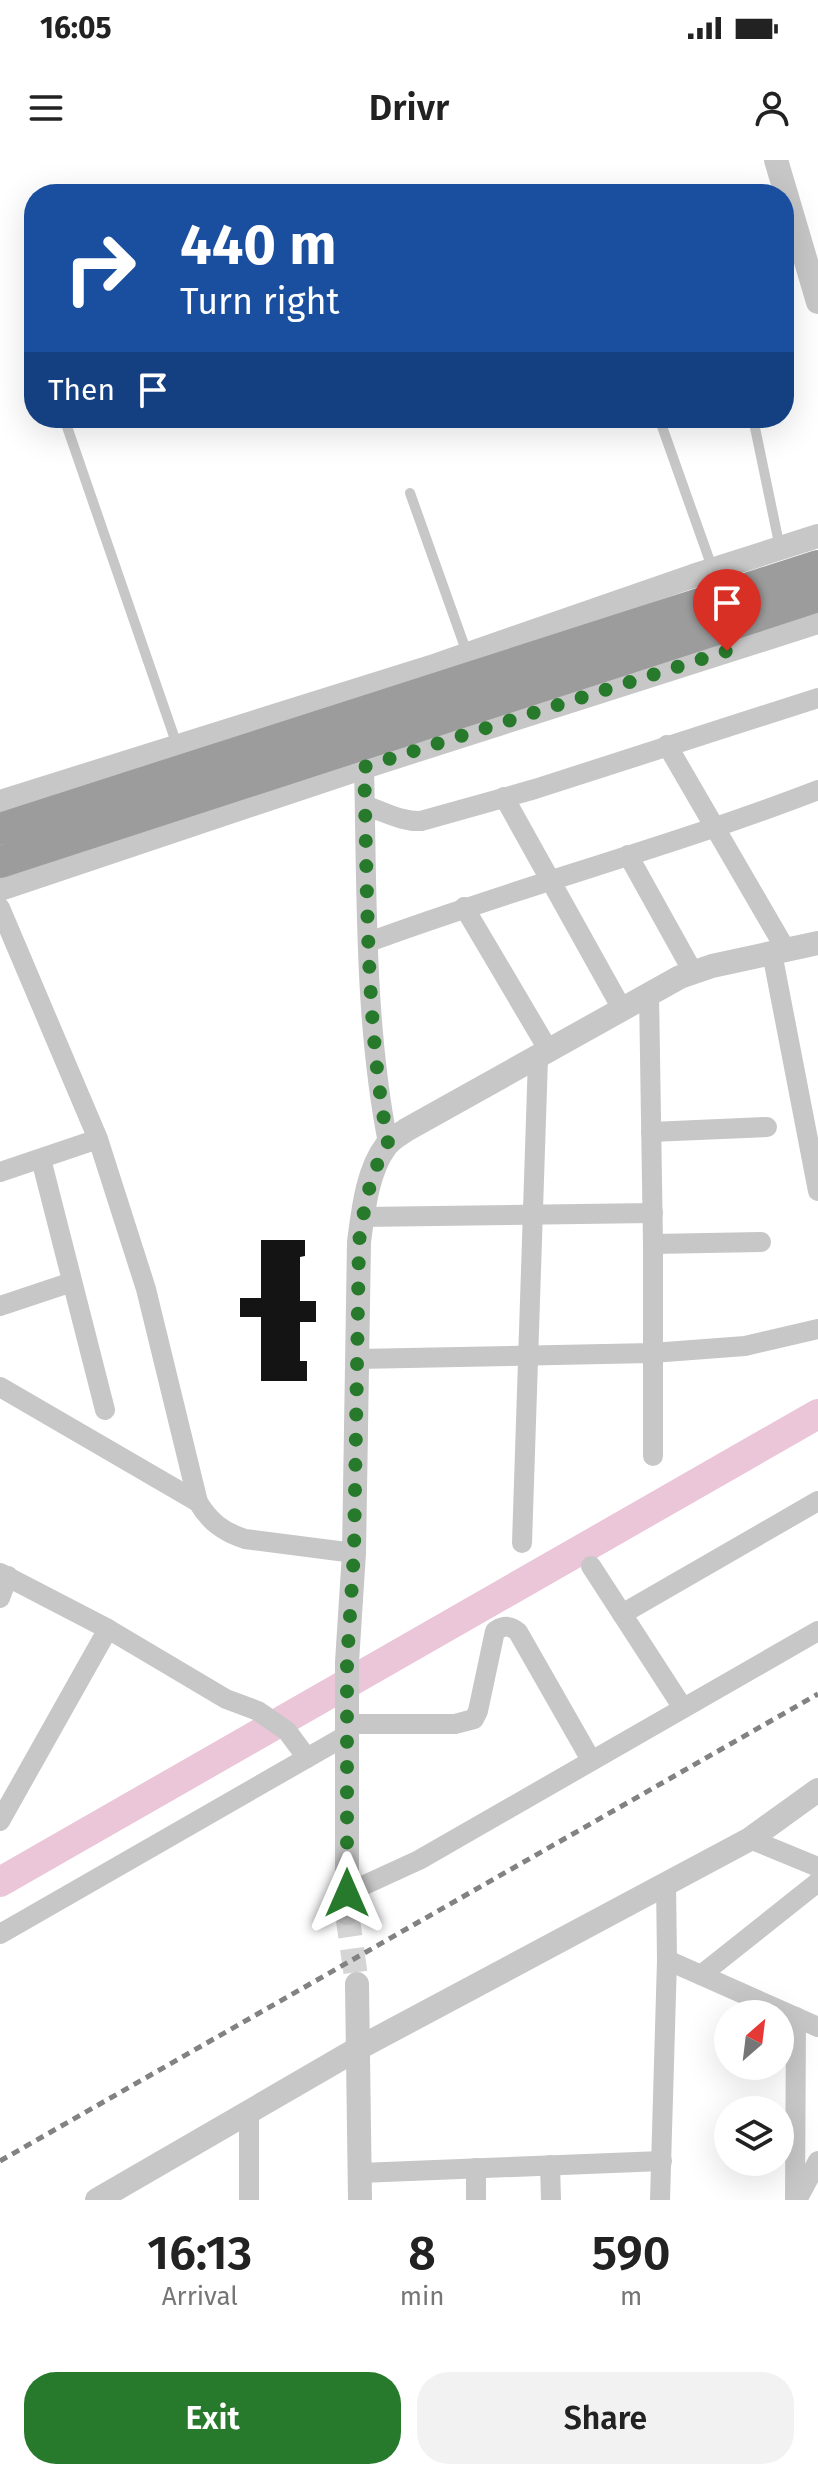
<!DOCTYPE html>
<html lang="en">
<head>
<meta charset="utf-8">
<style>
  :root { --surface:#fff; --page:#f2f2f2; --text:#222; --muted:#767676; --accent:#277a2b }
  body { margin:0; font-family:"Fira Sans",sans-serif; background:var(--page); color:var(--text); height:100vh; display:flex; flex-direction:column; font-size:30px; white-space:nowrap }
  * { box-sizing:border-box; margin:0 }
  p { font-size:26px; color:var(--muted) }
  .icon { flex:none; width:44px; height:44px; fill:none; stroke:currentColor; stroke-width:2; stroke-linecap:round; stroke-linejoin:round }
  .map { position:relative; height:2040px; overflow:hidden }
  .panel { display:flex; flex-direction:column; background:var(--surface); flex:1 }
  .panel>* { flex:none }
  .hud { position:absolute; left:24px; top:24px; width:770px; height:244px; border-radius:32px; box-shadow:0 8px 32px #0002; background:#1a4fa0; color:#fff; overflow:hidden }
  .needle { width:52px; rotate:28deg }
  .tools { position:absolute; left:714px; top:1840px; display:grid; gap:16px }
  .tools a { display:grid; place-items:center; width:80px; height:80px; border-radius:50%; background:var(--surface); box-shadow:0 8px 32px #0002; font-size:40px }
  .pin { position:absolute; display:grid; place-items:center; width:68px; height:68px; color:#fff; margin:-82px -34px; border-radius:50% 50% 50% 0; rotate:-45deg; box-shadow:0 0 8px #0007 }
  .pin .icon { rotate:45deg }
  .me { position:absolute; width:88px; margin:-44px; rotate:0deg; stroke-linejoin:round; filter:drop-shadow(0 0 6px #0008) }
  .turn { display:flex; align-items:center; gap:28px; height:168px; padding:0 24px; font-size:36px }
  .turn .icon { width:104px; height:104px; stroke-width:2.5 }
  .turn b { display:block; font-size:56px; line-height:68px }
  .then { display:flex; align-items:center; height:76px; padding:0 24px; background:#0003; gap:16px; font-size:30px }
  .eta { display:flex; justify-content:space-evenly; align-items:center; height:136px; text-align:center }
  .eta b { font-size:48px; font-weight:600; line-height:56px }
  .cta { display:flex; gap:16px; margin-top:auto; padding:16px 24px }
  .cta a { flex:1; height:92px; border-radius:32px; background:var(--accent); color:#fff; font-size:32px; font-weight:600; line-height:92px; text-align:center }
  .cta a+a { background:var(--page); color:var(--text) }
  .status { display:flex; justify-content:space-between; align-items:center; height:56px; padding:0 40px; background:var(--surface); direction:ltr }
  .status svg { height:22px; fill:currentColor }
  header { display:flex; justify-content:space-between; align-items:center; height:104px; padding:0 24px; background:var(--surface); font-size:36px; font-weight:600 }
  .map>svg:first-child { display:block }
  .lines { fill:none; stroke-linecap:round; stroke-linejoin:round }
  .river { stroke:#ebc5d8; stroke-width:30 }
  .building { fill:#141414 }
  .tertiary-tunnel { stroke:#d5d5d5; stroke-width:24; stroke-dasharray:24 12; stroke-linecap:butt }
  .service { stroke:#c7c7c7; stroke-width:10 }
  .minor { stroke:#c7c7c7; stroke-width:20 }
  .tertiary { stroke:#c7c7c7; stroke-width:24 }
  .trunk { stroke:#9c9c9c; stroke-width:32 }
  .rail { stroke:#828282; stroke-width:5; stroke-dasharray:8 6; stroke-linecap:butt }
  .route { stroke:#277a2b; stroke-width:14; stroke-dasharray:0 25.2 }
</style>
</head>
<body>
<div class="status"><b>16:05</b><svg viewBox="0 0 49 12"><path d="M0 12V9h3v3zM5 12V6h3v6zM10 12V3h3v9zM15 12V0h3v12zM26 1h20v11H26zM47 4h2v5h-2z"/></svg></div>
<header><svg class="icon" aria-label="menu" viewBox="0 0 24 24"><path d="M4 6h16M4 12h16M4 18h16"/></svg>Drivr<svg class="icon" aria-label="person" viewBox="0 0 24 24"><circle cx="12" cy="8" r="4"/><path d="M4 21q1-7 8-7t8 7"/></svg></header>
<div class="map">
<svg width="818" height="2040" viewBox="0 0 818 2040">
  <rect width="100%" height="100%" fill="#fff"/>
  <g class="lines">
    <path class="river" d="M0,1722L818,1254"/>
  </g>
  <path class="building" d="M261,1080H305V1096L300,1097V1141H316V1162H300V1201H307V1221H261V1157H240V1138H261Z"/>
  <g class="lines">
    <path class="tertiary-tunnel" d="M347,1753L357,1824"/>
    <g class="service">
      <path d="M64,258L177,585"/>
      <path d="M659,258L713,410"/>
      <path d="M753,258L780,388"/>
      <path d="M410,333L467,493"/>
    </g>
    <g class="minor">
      <path d="M667,585L786,790"/>
      <path d="M364,607C367,732 364,860 388,983"/>
      <path d="M504,637L622,849"/>
      <path d="M365,646C384,651 401,662 421,661L535,629L818,538"/>
      <path d="M628,695L693,812"/>
      <path d="M464,747L549,891"/>
      <path d="M0,748L98,979L146,1129L198,1342C209,1361 223,1372 245,1379L354,1393"/>
      <path d="M369,782C517,727 671,687 818,630"/>
      <path d="M772,793L818,1031"/>
      <path d="M649,833L653,1084V1296"/>
      <path d="M651,972L767,967"/>
      <path d="M41,999L105,1250"/>
      <path d="M0,1012L98,979"/>
      <path d="M362,1057L653,1053"/>
      <path d="M653,1084L761,1082"/>
      <path d="M0,1146L72,1122"/>
      <path d="M357,1199L652,1193L745,1186L818,1169"/>
      <path d="M0,1227L198,1342"/>
      <path d="M522,1383L538,898"/>
      <path d="M591,1406L683,1548"/>
      <path d="M0,1413L108,1469L226,1539L258,1551L287,1571L307,1598"/>
      <path d="M0,1438L8,1416"/>
      <path d="M622,1454L818,1341"/>
      <path d="M347,1564H455L474,1559L478,1551L495,1471C504,1465 510,1465 518,1472L591,1600"/>
      <path d="M0,1661L108,1469"/>
      <path d="M750,1679L818,1707"/>
      <path d="M347,1733L419,1700L818,1471"/>
      <path d="M0,1774L347,1575"/>
      <path d="M667,1800L818,1867"/>
      <path d="M701,1815L818,1722"/>
      <path d="M249,1951V2040"/>
      <path d="M550,2005L551,2040"/>
      <path d="M476,2008V2040"/>
      <path d="M360,2013L662,2001"/>
      <path d="M660,2040L667,1800L666,1723"/>
      <path d="M795,2040L796,1857"/>
      <path d="M797,2040L818,2001"/>
    </g>
    <g class="tertiary">
      <path d="M776,0L818,142"/>
      <path d="M0,642L431,507L693,416L818,376"/>
      <path d="M0,729L364,607L818,462"/>
      <path d="M347,1753V1502L354,1393L359,1082C363,1052 367,1011 386,986C391,979 399,975 406,970L680,817L712,806L818,783"/>
      <path d="M357,1824L360,2040"/>
      <path d="M97,2040L359,1888L750,1679L818,1630"/>
    </g>
    <g class="trunk">
      <path d="M0,669L818,406"/>
      <path d="M0,702L818,436"/>
    </g>
    <path class="rail" d="M0,2001L818,1534"/>
  </g>
  <g class="lines">
    <path class="route" d="M347,1733V1502L354,1393L359,1082C364,1048 370,1013 388,983C365,860 368,733 364,607L727,491"/>
  </g>
</svg>
<div class="tools">
<a><svg class="needle" viewBox="-14 -14 28 28"><path d="M0-13l5 13h-10z" fill="#e53935"/><path d="M0 13l5-13h-10z" fill="#767676"/></svg></a>
<a><svg class="icon" aria-label="layers" viewBox="0 0 24 24"><path d="M12 4l9 5-9 5-9-5zM3 14l9 5 9-5"/></svg></a>
</div>
<div class="pin" style="left:727px;top:491px;background:#d93025"><svg class="icon" aria-label="arrive" viewBox="0 0 24 24"><path d="M6 21V4h12l-3 4 3 4H6"/></svg></div>
<svg class="me" style="left:347px;top:1733px" viewBox="-20 -20 40 40"><path d="M0-17L14 15 0 8-14 15z" fill="#277a2b" stroke="#fff" stroke-width="4"/></svg>
<div class="hud">
<div class="turn"><svg class="icon" aria-label="right" viewBox="0 0 24 24"><path d="M7 20v-9h11M14 6l5 5-5 5"/></svg><div><b>440 m</b>Turn right</div></div>
<div class="then">Then<svg class="icon" aria-label="arrive" viewBox="0 0 24 24"><path d="M6 21V4h12l-3 4 3 4H6"/></svg></div>
</div>
</div>
<section class="panel">
<div class="eta">
<div><b>16:13</b><p>Arrival</p></div>
<div><b>8</b><p>min</p></div>
<div><b>590</b><p>m</p></div>
</div>
<div class="cta"><a>Exit</a><a>Share</a></div>
</section>
</body>
</html>
